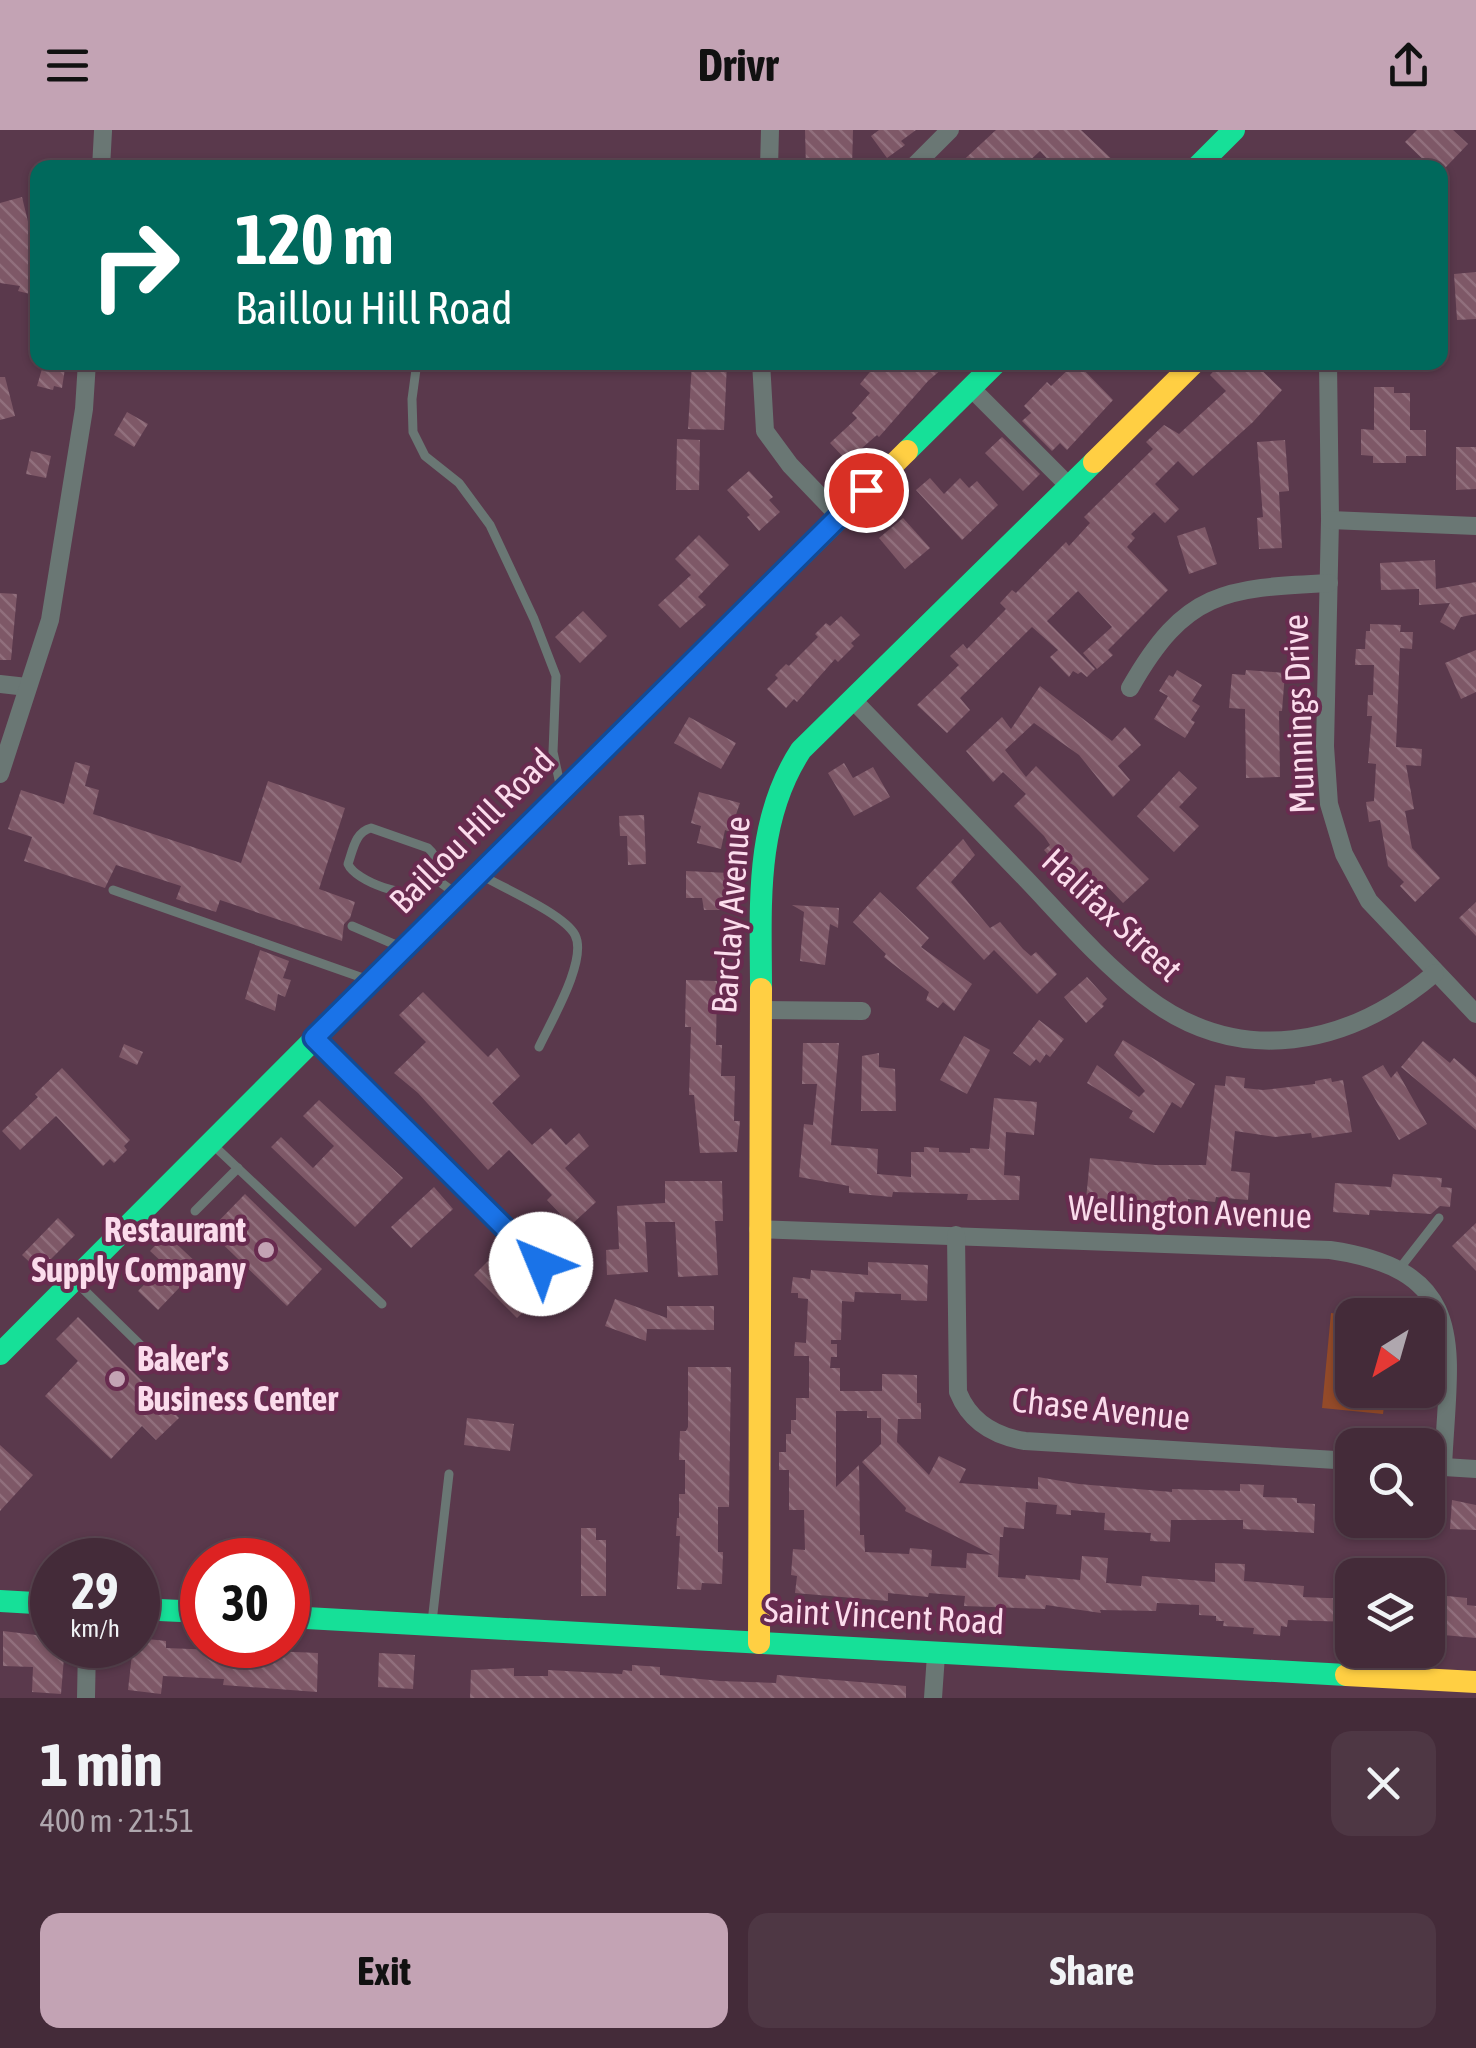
<!DOCTYPE html>
<html lang="en">
<head>
<meta charset="utf-8">
<style>
  :root { --surface:#442b39; --page:#4e3744; --text:#f1f3f6; --muted:#afa7ae; --line:#5c4753; --accent:#c3a3b4 }
  body { margin:0; font-family:"Asap Condensed",sans-serif; background:var(--page); color:var(--text); height:100vh; display:flex; flex-direction:column; font-size:38px; white-space:nowrap }
  * { box-sizing:border-box; margin:0 }
  p { font-size:32px; color:var(--muted) }
  .icon { flex:none; width:55px; height:55px; fill:none; stroke:currentColor; stroke-width:2; stroke-linecap:round; stroke-linejoin:round }
  .map { position:relative; height:1568px; overflow:hidden }
  .panel { display:flex; flex-direction:column; background:var(--surface); flex:1 }
  .panel>* { flex:none }
  .banner { position:absolute; left:30px; top:30px; width:1418px; height:210px; border-radius:20px; box-shadow:0 2px 8px #0004,0 0 0 2px var(--line); background:#00695c; color:#fff; overflow:hidden }
  .needle { width:65px; rotate:217deg }
  .tools { position:absolute; left:1335px; top:1168px; display:grid; gap:20px }
  .tools a { display:grid; place-items:center; width:110px; height:110px; border-radius:20px; background:var(--surface); box-shadow:0 2px 8px #0004,0 0 0 2px var(--line); font-size:50px }
  .speed { position:absolute; left:30px; top:1408px; display:flex; gap:20px; font-size:50px; font-weight:700; text-align:center }
  .speed>* { display:grid; place-content:center; width:130px; height:130px; border-radius:50%; background:var(--surface); box-shadow:0 2px 8px #0004,0 0 0 2px var(--line); line-height:1 }
  .speed small { font-size:25px; font-weight:400 }
  .speed .limit { border:15px solid #d22; background:#fff; color:#111 }
  .pin { position:absolute; display:grid; place-items:center; width:85px; height:85px; color:#fff; margin:-42px; border:5px solid #fff; border-radius:50%; box-shadow:0 2px 10px #0007 }
  .me { position:absolute; width:110px; margin:-55px; rotate:315deg; stroke-linejoin:round; filter:drop-shadow(0 0 8px #0008) }
  .turn { display:flex; align-items:center; gap:35px; height:210px; padding:0 40px; font-size:45px }
  .turn .icon { width:130px; height:130px; stroke-width:2.5 }
  .turn b { display:block; font-size:70px; line-height:85px }
  .round { display:grid; place-items:center; flex:none; width:105px; height:105px; border-radius:20px; background:var(--page) }
  .overview { display:flex; align-items:center; justify-content:space-between; height:170px; padding:0 40px }
  h1 { font-size:60px; font-weight:700; line-height:75px }
  .cta { display:flex; gap:20px; margin-top:auto; padding:20px 40px }
  .cta a { flex:1; height:115px; border-radius:20px; background:var(--accent); color:#111; font-size:40px; font-weight:700; line-height:115px; text-align:center }
  .cta a+a { background:var(--page); color:var(--text) }
  header { display:flex; justify-content:space-between; align-items:center; height:130px; padding:0 40px; background:var(--accent); color:#111; font-size:45px; font-weight:700 }
  .map>svg:first-child { display:block }
  .grass { fill:#934a29 }
  .building { fill:url(#building-back-hatch); fill-rule:evenodd }
  .lines { fill:none; stroke-linecap:round; stroke-linejoin:round }
  .lane { stroke:#6a7774; stroke-width:9 }
  .street { stroke:#6a7774; stroke-width:18 }
  .fast { stroke:#16e098; stroke-width:22 }
  .slow { stroke:#ffcf43; stroke-width:22 }
  .route-casing { stroke:#114b97; stroke-width:25 }
  .route { stroke:#1a73e8; stroke-width:18 }
  .poi-dot { fill:#c3a3b4; stroke:#682b4f; stroke-width:4 }
  .labels { text-anchor:middle; stroke-width:8; stroke-linejoin:round; paint-order:stroke }
  .street-label { font-size:35px; fill:#fbdcec; stroke:#682b4f }
  .poi-label { font-size:35px; font-weight:bold; fill:#fbdcec; stroke:#682b4f; text-anchor:end }
</style>
</head>
<body>
<header><svg class="icon" aria-label="menu" viewBox="0 0 24 24"><path d="M4 6h16M4 12h16M4 18h16"/></svg>Drivr<svg class="icon" aria-label="share" viewBox="0 0 24 24"><path d="M12 15V3M7 8l5-5 5 5M5 13v7h14v-7"/></svg></header>
<div class="map">
<svg width="1476" height="1568" viewBox="0 0 1476 1568">
  <defs>
    <pattern id="building-back-hatch" width="6" height="6" patternUnits="userSpaceOnUse" patternTransform="scale(2.5)"><rect width="6" height="6" fill="#7e5867"/><path d="M-1 5l2 2M0 0l6 6M5-1l2 2" fill="none" stroke="#916f7d"/></pattern>
  </defs>
  <rect width="100%" height="100%" fill="#5a394c"/>
  <path class="grass" d="M1331,1183L1352,1186V1260H1386L1383,1284L1322,1278Z"/>
  <g class="building">
    <path d="M805,0H853L852,38H806Z"/>
    <path d="M879,0H916L901,11L905,15L887,28L871,6Z"/>
    <path d="M996,0H1081L1121,38H1056L1040,21L1022,38H955Z"/>
    <path d="M1417,0H1453L1468,14L1445,38H1432L1405,12Z"/>
    <path d="M22,67L32,108L38,109V166L18,161L20,156L0,153V73Z"/>
    <path d="M1476,142V189L1457,190L1454,144Z"/>
    <path d="M44,232H66L62,258L54,256L53,260L37,256Z"/>
    <path d="M692,232H727L724,300L688,299Z"/>
    <path d="M878,232H950L928,251L879,307L877,305L847,331L830,313L857,288L852,283L870,263L860,254Z"/>
    <path d="M1076,232L1113,270L1067,320L1060,313L1052,321L1022,291L1031,283L1024,276L1047,252L1051,256Z"/>
    <path d="M1222,232H1253L1282,260L1253,292L1193,346L1178,331L1155,354L1179,379L1165,393L1154,382L1131,404L1135,408L1127,417L1168,460L1108,520L1113,525L1097,539L1083,523L1112,497L1078,461L1047,491L1095,539L1087,547L1081,542L1078,544L1073,541L1069,547L1050,527L1058,520L1032,497L960,568L970,580L947,603L917,575L959,535L950,526L963,514L967,519L1006,479L1000,473L1012,460L1016,463L1066,412L1069,416L1090,393L1084,387L1153,319L1146,312L1164,295L1179,304L1226,261L1210,245Z"/>
    <path d="M0,247H5L15,286L0,290Z"/>
    <path d="M1374,257H1394V263H1410V300H1426V326H1406V333H1373V326L1361,325V299L1374,300Z"/>
    <path d="M127,282L148,294L134,317L114,305Z"/>
    <path d="M1002,307L1040,344L1023,361L985,323Z"/>
    <path d="M677,309L700,310L699,360H676Z"/>
    <path d="M1285,310L1289,361L1279,362L1282,418L1259,419L1257,388L1263,387L1257,312Z"/>
    <path d="M1456,317H1476V359L1456,360Z"/>
    <path d="M31,321L51,326L46,348L26,344Z"/>
    <path d="M749,341L773,367L769,370L780,382L759,401L747,387L750,385L727,360Z"/>
    <path d="M930,348L944,364L960,348L969,358L977,351L998,375L962,410L916,360Z"/>
    <path d="M903,388L930,418L905,439L879,408Z"/>
    <path d="M1205,397L1217,434L1189,444L1177,406Z"/>
    <path d="M699,405L729,435L698,467L706,475L680,498L658,475L691,445L675,429Z"/>
    <path d="M1435,430L1436,459L1476,452V484L1461,487L1454,500L1440,492L1450,473L1419,475V459L1381,460L1380,433Z"/>
    <path d="M0,463L17,464L11,530H0Z"/>
    <path d="M583,481L607,506L580,533L555,507Z"/>
    <path d="M841,486L860,505L851,513L854,516L838,532L835,529L797,572L794,569L786,578L767,559L778,548L775,545L786,534L789,536L818,507L815,504L826,493L830,496Z"/>
    <path d="M1370,494L1401,495L1400,502H1413L1412,519L1400,518L1396,617L1422,619L1421,636L1406,635L1414,679L1405,681L1412,718L1440,748L1415,772L1400,756L1404,752L1388,736L1380,690L1369,692L1366,672L1374,671L1376,634L1368,633L1372,586H1367L1368,565H1373L1374,535H1355L1356,519H1365L1366,501H1370Z"/>
    <path d="M1476,520V562L1461,569L1445,533Z"/>
    <path d="M1177,540L1202,555L1192,571L1200,576L1191,590L1195,592L1185,608L1154,589L1168,566L1159,561L1169,545L1173,547Z"/>
    <path d="M1246,540L1285,543L1282,581H1279L1280,647L1246,648L1245,579L1229,578L1232,544L1245,545Z"/>
    <path d="M1040,556L1112,611L1125,597L1141,615L1118,636L1130,650L1113,667L1079,625L1034,593L1005,620L1026,647L1036,636L1149,749L1123,773L1102,751L1086,766L1044,720L1050,715L1044,706L1014,676L1026,664L1003,642L993,652L966,621L1002,587L1011,599Z"/>
    <path d="M689,587L736,613L721,639L674,613Z"/>
    <path d="M75,632L90,636L85,656L99,660L93,684L241,733L268,651L345,678L319,759L355,772L350,788L344,794L342,811L220,770L216,782L176,769L181,756L116,735L105,758L24,731L32,707L8,699L21,660L64,674Z"/>
    <path d="M844,633L853,648L873,637L890,667L854,686L828,643Z"/>
    <path d="M1179,641L1197,658L1179,677L1199,696L1174,722L1137,686Z"/>
    <path d="M699,662L740,673L730,702L725,700L721,719L697,713L701,696L691,693Z"/>
    <path d="M644,685L646,734L628,735L627,706H620L619,686Z"/>
    <path d="M963,709L975,725L951,752L990,798L1000,792L1023,819L1031,826L1036,822L1057,844L1037,864L994,820L984,830L916,758Z"/>
    <path d="M686,741L730,743L727,780H704L702,768H686Z"/>
    <path d="M880,762L929,808L921,817L972,854L954,881L943,872L938,878L926,870L929,862L884,827L886,824L853,792Z"/>
    <path d="M1476,772V806L1459,788Z"/>
    <path d="M792,775L839,778L838,798L830,794L825,835L800,831L804,782Z"/>
    <path d="M260,820L289,831L283,848L291,850L285,867L278,864L275,881L245,869Z"/>
    <path d="M1087,847L1107,869L1102,874L1104,876L1086,893L1064,867Z"/>
    <path d="M686,850L717,851L716,915H722L721,946H735L734,991H740L737,1022L700,1023L694,965H689L691,897H685Z"/>
    <path d="M423,862L488,927L497,918L520,946L492,973L532,1015L551,998L566,1015L579,1003L589,1016L565,1038L596,1072L571,1095L547,1070L552,1065L509,1020L488,1040L418,963L394,943L426,912L399,885Z"/>
    <path d="M1039,890L1064,909L1050,927L1046,924L1040,933L1036,929L1030,936L1013,923Z"/>
    <path d="M964,906L990,920L967,964L940,950Z"/>
    <path d="M1123,910L1195,954L1181,978L1172,972L1154,1003L1129,988L1133,981L1087,953L1097,935L1139,967L1145,961L1114,925Z"/>
    <path d="M1423,911L1450,933L1454,928L1476,947V1000L1401,937Z"/>
    <path d="M803,913H839L831,1015L878,1019L877,1044L911,1047V1022H924V1017L939,1018V1022L970,1023V1018L989,1019L994,968L1037,972L1034,1005L1006,1002L1004,1045L1020,1046L1019,1070H967L968,1064L893,1062L892,1067L849,1063V1056L799,1047L804,994L813,995L817,954H802Z"/>
    <path d="M124,914L143,922L137,935L119,927Z"/>
    <path d="M879,923V937L895,939L896,981H861L862,926Z"/>
    <path d="M1383,935L1391,948L1397,941L1427,994L1399,1010L1362,947Z"/>
    <path d="M62,938L130,1010L124,1016L127,1020L114,1033L110,1029L103,1036L56,986L20,1020L2,1001L38,967L35,964Z"/>
    <path d="M1226,946L1245,948L1244,958L1263,960L1315,954V951L1331,948L1332,952L1343,950L1352,1002L1312,1008L1311,1003L1275,1007L1235,1001L1231,1041L1250,1043L1248,1070L1216,1067L1215,1072L1188,1069V1083L1141,1080L1142,1076L1105,1073L1104,1082L1085,1080L1090,1028L1155,1035H1206L1215,955L1225,956Z"/>
    <path d="M319,970L403,1048L355,1097L271,1017L281,1007L313,1038L334,1016L303,986Z"/>
    <path d="M1393,1044L1442,1048L1441,1057L1452,1058L1450,1077L1440,1076L1431,1084L1370,1080L1369,1085L1333,1082L1335,1053L1391,1057Z"/>
    <path d="M665,1051H722L723,1091H715L718,1145L678,1147L675,1092H645L648,1142L607,1145L606,1120L619,1119L617,1076L665,1073Z"/>
    <path d="M434,1057L453,1079L411,1118L391,1097Z"/>
    <path d="M245,1064L322,1139L287,1176L209,1101Z"/>
    <path d="M58,1088L75,1105L39,1141L22,1125Z"/>
    <path d="M1476,1093V1141L1452,1116Z"/>
    <path d="M166,1104L200,1136L158,1180L138,1161L164,1134L150,1121Z"/>
    <path d="M492,1127L535,1170L517,1188L474,1145Z"/>
    <path d="M868,1132L928,1135L927,1171L901,1170V1164L855,1162L854,1172L842,1171L841,1210H831V1214H837V1227H831L830,1238H840V1261H882V1244L917,1245V1273H921V1289H898L897,1312L929,1345L939,1326L966,1339L959,1353L1038,1359V1347L1079,1354L1172,1362V1359L1240,1361V1354L1264,1355L1263,1367L1297,1368V1373L1315,1374L1314,1403L1243,1399V1390H1171L1170,1412L1150,1411L1151,1403L1104,1400L1105,1383L1071,1380V1385L1056,1384L1057,1375L1026,1372L1024,1399L1004,1397L1003,1407H1000L998,1447L1025,1449L1026,1445L1080,1450L1082,1426L1108,1428L1106,1453L1141,1456L1142,1446L1215,1452V1433L1245,1434L1244,1451L1304,1456L1303,1467L1352,1469V1492L1288,1490L1287,1497L1281,1496L1280,1506L1253,1504L1254,1498L1223,1496L1224,1491H1216V1486L1199,1485V1475L1157,1473L1156,1481L1100,1480L1101,1483L1046,1475L1045,1479L964,1476L965,1466L929,1463L928,1467L888,1463V1471L795,1463L797,1446L791,1445L793,1419L805,1420L804,1380H789V1340H779V1322H786V1304H791V1290H796V1268H809V1226H794L795,1212L806,1213L808,1169L798,1168V1163H791L793,1147L810,1149L811,1140L868,1145ZM836,1281H867V1288H881V1314L862,1332L906,1378L905,1381L993,1425L967,1423L966,1438L931,1436L932,1420L910,1418L909,1424L865,1422L864,1405H860L859,1335L836,1357Z"/>
    <path d="M615,1169L667,1188V1176H714V1200L647,1199L646,1211L605,1196Z"/>
    <path d="M78,1187L179,1288L156,1310L142,1296L111,1329L45,1266L78,1231L56,1209Z"/>
    <path d="M688,1237H731L729,1377H718V1422H723L722,1454L702,1453L701,1460L677,1459L680,1406H676L677,1388H679V1364H685V1330H679L680,1301H686L688,1297Z"/>
    <path d="M467,1288L514,1294L510,1321L464,1315Z"/>
    <path d="M0,1315L33,1345L0,1381Z"/>
    <path d="M1452,1370L1476,1375V1400L1450,1399Z"/>
    <path d="M581,1398H596V1410H606V1466H581Z"/>
    <path d="M1437,1465L1467,1468V1475L1476,1476V1508L1433,1504Z"/>
    <path d="M3,1501L52,1507V1515H65L61,1564L32,1562L33,1537L3,1536Z"/>
    <path d="M138,1508L166,1511V1518L215,1520L214,1523L252,1526L253,1515L272,1516V1521L318,1523L317,1562L223,1555L224,1549L163,1546L161,1564L128,1560L133,1515H138Z"/>
    <path d="M379,1523L415,1525L413,1559L378,1557Z"/>
    <path d="M632,1535L660,1537V1545L720,1551L776,1553L777,1545L906,1556V1568H470L471,1540L514,1538V1546H548V1540L622,1544L623,1540L632,1541Z"/>
  </g>
  <g class="lines">
    <g class="lane">
      <path d="M417,232L412,269L413,302L425,326L459,353L490,395L534,489L556,546L553,622L560,654"/>
      <path d="M481,745C503,758 564,784 575,805C588,830 550,893 539,917"/>
      <path d="M433,747C437,735 438,727 428,718L371,698C355,702 353,720 348,734C356,752 409,770 426,760L433,747L455,763"/>
      <path d="M113,760L363,848"/>
      <path d="M352,796L396,815"/>
      <path d="M212,1014L382,1174"/>
      <path d="M195,1081L238,1038"/>
      <path d="M1400,1138L1439,1088"/>
      <path d="M76,1152L164,1238"/>
      <path d="M432,1492L449,1344"/>
    </g>
    <g class="street">
      <path d="M101,38L103,1"/>
      <path d="M769,38L770,0"/>
      <path d="M912,38L950,0"/>
      <path d="M761,232L765,301L790,335L839,386"/>
      <path d="M1328,232L1330,390L1325,616L1329,674L1344,724L1369,771L1476,884"/>
      <path d="M971,258L1069,356"/>
      <path d="M1330,390L1476,396"/>
      <path d="M0,554L27,557"/>
      <path d="M1130,558C1185,461 1224,458 1329,453"/>
      <path d="M852,569C910,629 968,689 1026,749C1064,789 1101,832 1145,866C1240,939 1349,916 1435,843"/>
      <path d="M0,644L50,490L84,279L87,232"/>
      <path d="M759,880L862,881"/>
      <path d="M314,908L541,1134"/>
      <path d="M758,1099L1330,1120C1474,1141 1448,1221 1443,1337"/>
      <path d="M956,1105L958,1262C970,1292 994,1306 1025,1311L1352,1331"/>
      <path d="M1428,1336L1476,1339"/>
      <path d="M86,1568L87,1515"/>
      <path d="M933,1568L936,1525"/>
    </g>
    <g class="fast">
      <path d="M1196,38L1234,0"/>
      <path d="M907,321L997,232"/>
      <path d="M761,859C761,776 754,692 801,620L1094,332"/>
      <path d="M0,1224L493,730"/>
      <path d="M0,1471L52,1474"/>
      <path d="M138,1479L202,1482"/>
      <path d="M288,1487L1346,1545"/>
    </g>
    <g class="slow">
      <path d="M1094,332L1195,232"/>
      <path d="M493,730L907,321"/>
      <path d="M759,1513L761,859"/>
      <path d="M1346,1545L1476,1552"/>
    </g>
  </g>
  <g class="lines">
    <g class="route-casing">
      <path id="route" d="M541,1134L314,908L866,360"/>
    </g>
    <use href="#route" class="route"/>
  </g>
  <g class="poi-dot">
    <circle cx="266" cy="1120" r="10"/>
    <circle cx="117" cy="1249" r="10"/>
  </g>
  <g class="labels">
    <g class="street-label">
      <text transform="translate(1299 584) rotate(-92)" y="12">Munnings Drive</text>
      <text transform="translate(472 701) rotate(-45)" y="12">Baillou Hill Road</text>
      <text transform="translate(731 785) rotate(-86)" y="12">Barclay Avenue</text>
      <text transform="translate(1112 785) rotate(43)" y="12">Halifax Street</text>
      <text transform="translate(1190 1082) rotate(2)" y="12">Wellington Avenue</text>
      <text transform="translate(1101 1279) rotate(6)" y="12">Chase Avenue</text>
      <text transform="translate(884 1486) rotate(3)" y="12">Saint Vincent Road</text>
    </g>
    <g class="poi-label">
      <text x="246" y="1112">Restaurant<tspan x="246" dy="40">Supply Company</tspan></text>
      <text x="137" y="1241" text-anchor="start">Baker's<tspan x="137" dy="40">Business Center</tspan></text>
    </g>
  </g>
</svg>
<div class="tools">
<a><svg class="needle" viewBox="-14 -14 28 28"><path d="M0-13l5 13h-10z" fill="#e53935"/><path d="M0 13l5-13h-10z" fill="#afa7ae"/></svg></a>
<a><svg class="icon" aria-label="search" viewBox="0 0 24 24"><circle cx="10" cy="10" r="6"/><path d="M15 15l6 6"/></svg></a>
<a><svg class="icon" aria-label="layers" viewBox="0 0 24 24"><path d="M12 4l9 5-9 5-9-5zM3 14l9 5 9-5"/></svg></a>
</div>
<div class="speed"><div>29<small>km/h</small></div><div class="limit">30</div></div>
<div class="pin" style="left:866px;top:360px;background:#d93025"><svg class="icon" aria-label="arrive" viewBox="0 0 24 24"><path d="M6 21V4h12l-3 4 3 4H6"/></svg></div>
<svg class="me" style="left:541px;top:1134px" viewBox="-20 -20 40 40"><circle r="19" fill="#fff"/><path d="M0-13L10 11 0 6-10 11z" fill="#1a73e8"/></svg>
<div class="banner">
<div class="turn"><svg class="icon" aria-label="right" viewBox="0 0 24 24"><path d="M7 20v-9h11M14 6l5 5-5 5"/></svg><div><b>120 m</b>Baillou Hill Road</div></div>
</div>
</div>
<section class="panel">
<div class="overview"><div><h1>1 min</h1><p>400 m · 21:51</p></div><a class="round"><svg class="icon" aria-label="close" viewBox="0 0 24 24"><path d="M6 6l12 12M18 6L6 18"/></svg></a></div>
<div class="cta"><a>Exit</a><a>Share</a></div>
</section>
</body>
</html>
